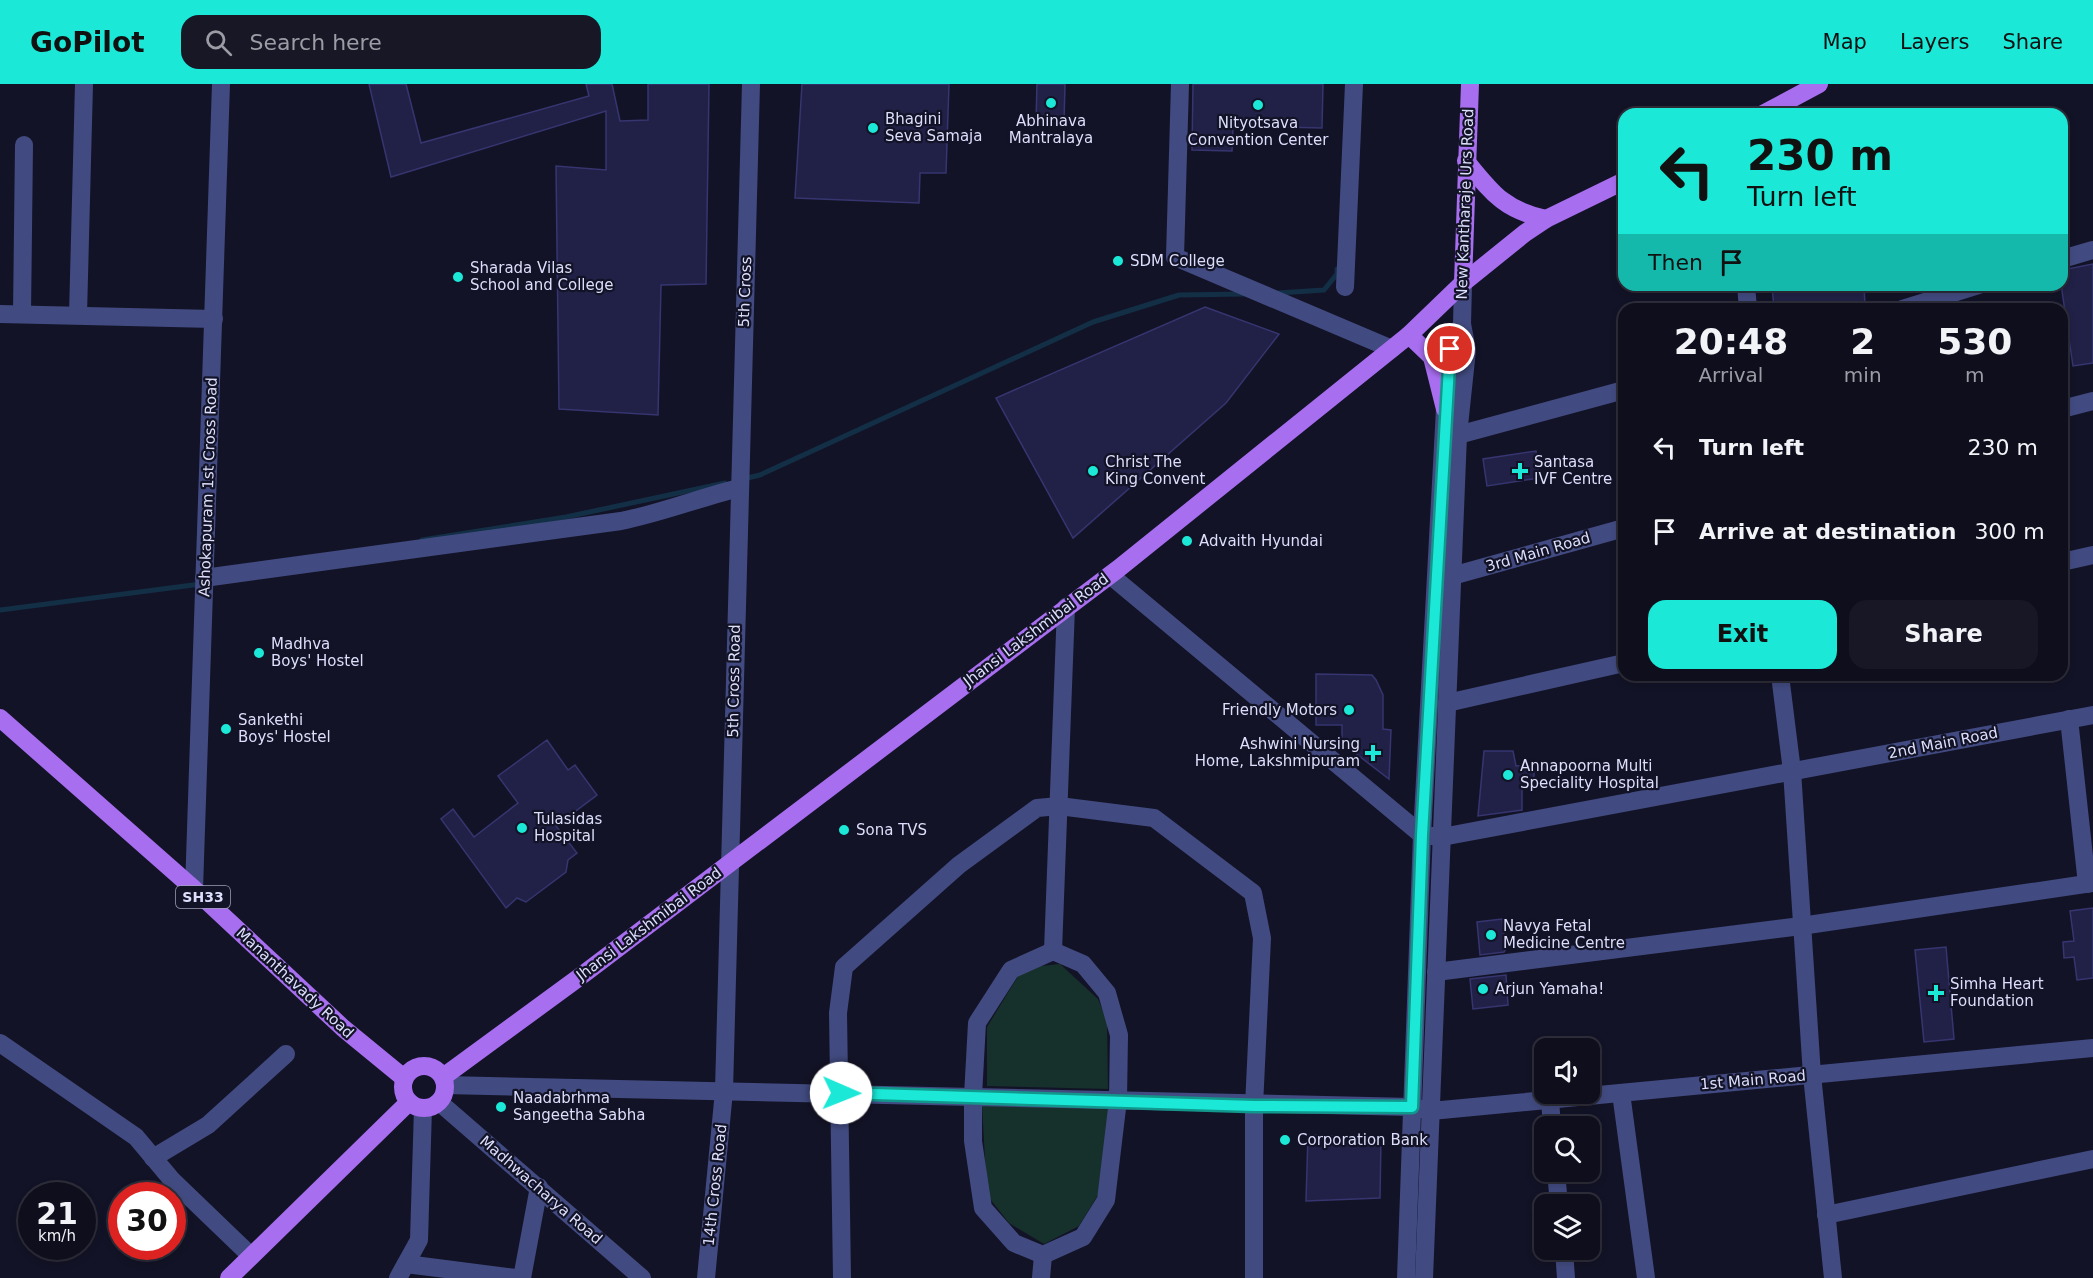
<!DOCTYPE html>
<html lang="en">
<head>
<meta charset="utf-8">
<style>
  :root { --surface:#0e0e1d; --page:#171726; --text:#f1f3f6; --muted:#9b9ca4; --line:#2e2e3b; --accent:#1be8d7 }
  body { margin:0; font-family:"DejaVu Sans",sans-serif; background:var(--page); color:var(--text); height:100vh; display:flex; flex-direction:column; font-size:22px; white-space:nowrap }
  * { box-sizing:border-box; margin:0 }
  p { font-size:20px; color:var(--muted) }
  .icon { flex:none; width:33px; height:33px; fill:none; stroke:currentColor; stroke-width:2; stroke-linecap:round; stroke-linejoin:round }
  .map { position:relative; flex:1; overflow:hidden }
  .drawer { position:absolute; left:1618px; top:219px; width:450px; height:378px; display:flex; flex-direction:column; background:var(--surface); border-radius:18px; box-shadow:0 3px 9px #0003,0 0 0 2px var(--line) }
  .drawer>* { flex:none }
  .banner { position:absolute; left:1618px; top:24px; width:450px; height:183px; border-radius:18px; box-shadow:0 3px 9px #0003,0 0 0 2px var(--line); background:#1be8d7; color:#111; overflow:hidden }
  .controls { position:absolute; left:1534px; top:954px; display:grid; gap:12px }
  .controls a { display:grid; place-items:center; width:66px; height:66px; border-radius:12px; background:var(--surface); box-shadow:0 3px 9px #0003,0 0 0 2px var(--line); font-size:30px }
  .speed { position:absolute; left:18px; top:1098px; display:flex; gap:12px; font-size:30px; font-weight:700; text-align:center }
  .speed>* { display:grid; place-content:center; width:78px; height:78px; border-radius:50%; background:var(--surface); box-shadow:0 3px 9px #0003,0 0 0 2px var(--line); line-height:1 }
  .speed small { font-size:15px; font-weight:400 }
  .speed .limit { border:9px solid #d22; background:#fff; color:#111 }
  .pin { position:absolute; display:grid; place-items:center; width:51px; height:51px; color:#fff; margin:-26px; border:3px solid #fff; border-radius:50%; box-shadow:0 2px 6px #0007 }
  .me { position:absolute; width:66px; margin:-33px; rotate:91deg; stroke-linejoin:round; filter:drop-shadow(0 0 4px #0008) }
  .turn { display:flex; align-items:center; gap:21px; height:126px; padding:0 30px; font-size:27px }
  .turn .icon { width:78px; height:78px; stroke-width:2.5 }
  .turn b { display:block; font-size:42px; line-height:51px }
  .then { display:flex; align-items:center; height:57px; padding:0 30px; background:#0003; gap:12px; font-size:22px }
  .eta { display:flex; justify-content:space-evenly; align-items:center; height:102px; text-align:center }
  .eta b { font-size:36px; font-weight:800; line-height:42px }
  .button { display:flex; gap:12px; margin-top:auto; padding:12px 30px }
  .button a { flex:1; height:69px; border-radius:18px; background:var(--accent); color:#111; font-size:24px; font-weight:800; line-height:69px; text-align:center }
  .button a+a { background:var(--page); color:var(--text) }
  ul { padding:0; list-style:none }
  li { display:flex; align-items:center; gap:18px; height:84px; padding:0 30px }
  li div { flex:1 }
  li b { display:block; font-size:22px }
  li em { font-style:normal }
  header { display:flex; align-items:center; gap:36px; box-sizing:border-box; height:84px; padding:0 30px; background:var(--accent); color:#111 }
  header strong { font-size:28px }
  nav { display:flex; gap:33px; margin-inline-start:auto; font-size:21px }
  .search { width:420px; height:54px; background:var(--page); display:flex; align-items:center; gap:15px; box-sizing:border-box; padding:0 21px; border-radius:18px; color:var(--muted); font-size:22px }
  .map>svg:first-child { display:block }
  .green { fill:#16302b }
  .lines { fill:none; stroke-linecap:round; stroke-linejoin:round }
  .stream { stroke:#122f46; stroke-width:5 }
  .building { fill:#212046; stroke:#363570; stroke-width:1.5 }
  .minor { stroke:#424b81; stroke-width:18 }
  .major { stroke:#a86ef0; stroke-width:18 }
  .route-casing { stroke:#12978c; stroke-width:15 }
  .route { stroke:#1be8d7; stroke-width:10 }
  .poi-dot { fill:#1be8d7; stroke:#131327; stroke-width:2 }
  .labels { text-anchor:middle; stroke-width:4.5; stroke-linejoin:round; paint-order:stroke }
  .shield { fill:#131327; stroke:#a0a1bb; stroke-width:1.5 }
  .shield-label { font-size:14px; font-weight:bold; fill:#dcdefb }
  .poi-label { font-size:15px; fill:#dcdefb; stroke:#131327; text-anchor:start }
  .street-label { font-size:15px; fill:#dcdefb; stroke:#131327 }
</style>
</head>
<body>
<header>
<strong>GoPilot</strong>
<div class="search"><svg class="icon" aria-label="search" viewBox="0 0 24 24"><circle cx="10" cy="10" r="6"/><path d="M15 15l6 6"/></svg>Search here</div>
<nav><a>Map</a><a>Layers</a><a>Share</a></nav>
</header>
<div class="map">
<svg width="2093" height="1194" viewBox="0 0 2093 1194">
  <rect width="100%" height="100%" fill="#131327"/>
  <g class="green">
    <path d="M1060,880L1098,915L1107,937L1108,1005L987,1002V943L1023,884Z"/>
    <path d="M982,1022L1109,1024L1098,1111L1079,1142L1044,1160L1009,1139L987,1111Z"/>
  </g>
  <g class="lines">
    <g class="stream">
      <path d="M1278,209L1324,206L1337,190V185"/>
      <path d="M743,395L760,391L1093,238L1179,211L1244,210"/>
      <path d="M422,456L566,433L725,399"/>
      <path d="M0,526L201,500"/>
    </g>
  </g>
  <g class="building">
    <path d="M369,0H406L421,59L589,12L586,0H612L620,37L648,36V0H709L706,200L661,201L658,331L559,325L556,82L606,86V27L391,93Z"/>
    <path d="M802,0H949L946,89H920L919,119L795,114Z"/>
    <path d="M1037,0H1065L1064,38L1036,37Z"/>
    <path d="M1193,0H1323L1322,44L1233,42L1232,67L1192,66Z"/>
    <path d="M2093,180V279L2073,282L2062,207V186Z"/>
    <path d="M1772,201H1864L1865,222L1857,225H1774Z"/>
    <path d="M1205,223L1279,250L1226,319L1073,454L996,314Z"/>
    <path d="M1536,367L1539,394L1487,402L1483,375Z"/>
    <path d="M1316,590L1372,591L1376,596L1383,611V645L1391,646L1389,695L1342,659V641H1316Z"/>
    <path d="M547,656L568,686L575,681L597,711L556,742L577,769L568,776L566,788L526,818L517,814L506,824L441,735L453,725L474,753L518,719L498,692Z"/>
    <path d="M1484,667H1513L1516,682L1534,681V700L1522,699V726L1478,732Z"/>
    <path d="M2093,824V894L2077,896L2074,873L2064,874L2063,858L2074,857L2070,827Z"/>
    <path d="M1502,835L1506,865L1504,868L1480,871L1477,838Z"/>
    <path d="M1946,863L1954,955L1924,958L1915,866Z"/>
    <path d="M1506,891L1508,921L1473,925L1470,895Z"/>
    <path d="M1308,1051L1381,1054L1380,1114L1306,1117Z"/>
  </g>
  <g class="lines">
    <g class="minor">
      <path d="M1180,0L1175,173L1392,265"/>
      <path d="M2062,175L2093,166"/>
      <path d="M1746,201L1748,225"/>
      <path d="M1345,203L1354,0"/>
      <path d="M1902,225L1979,201"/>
      <path d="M0,230L214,235"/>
      <path d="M22,230L24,61"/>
      <path d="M78,231L84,0"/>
      <path d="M2062,325L2093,317"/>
      <path d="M1458,351L1624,306"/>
      <path d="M2062,478L2093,471"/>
      <path d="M1110,491L1422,751L1442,753L2093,631"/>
      <path d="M1452,492L1624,444"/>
      <path d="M204,494L621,437C661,429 699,414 739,404"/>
      <path d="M1780,591L1792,687L1812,991L1833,1194"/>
      <path d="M1447,619L1624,579"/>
      <path d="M2069,635L2087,800"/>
      <path d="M194,805L221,0"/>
      <path d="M1053,867L1083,880L1107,909L1119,951L1118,1016L1106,1116L1083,1153L1043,1171L1014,1159L983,1124L973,1057V1012L977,939L1011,886Z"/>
      <path d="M1053,867L1066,523"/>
      <path d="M1436,888L1801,842L2093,799"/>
      <path d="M0,959L136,1053L172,1096L251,1172"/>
      <path d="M445,1001L1412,1023L1431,1027L2093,964"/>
      <path d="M1621,1009L1646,1194"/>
      <path d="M1550,1016L1552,1042"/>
      <path d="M439,1018L642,1194"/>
      <path d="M153,1074L208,1041L286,970"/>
      <path d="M1556,1088L1559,1120"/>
      <path d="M1826,1131L2093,1075"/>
      <path d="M1564,1166L1566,1194"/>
      <path d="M406,1180L516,1194"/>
      <path d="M398,1194L419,1156L423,1024"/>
      <path d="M522,1194L539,1103"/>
      <path d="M706,1194L724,1007L751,0"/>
      <path d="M842,1194L838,929L844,883L959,781L1037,724L1059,722L1154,734L1253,809L1262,854L1254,1022V1194"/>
      <path d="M1041,1194L1043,1171"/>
      <path d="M1406,1194L1422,751L1445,325L1450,265L1462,240"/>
      <path d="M1424,1194L1458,351L1467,266L1462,240L1463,199"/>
    </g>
    <g class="major">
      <path d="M1763,30L1819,0"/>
      <path d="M1466,77C1492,109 1504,126 1546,135"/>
      <path d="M1463,199L1470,0"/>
      <path d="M1409,251L1432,273L1445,325"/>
      <path d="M0,634L194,805L343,944L404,994"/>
      <circle cx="424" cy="1003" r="21"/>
      <path d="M443,993L585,889L1118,485L1409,251L1463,199L1525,149L1546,135L1624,97"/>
      <path d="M229,1194L409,1018"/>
    </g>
  </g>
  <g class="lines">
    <g class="route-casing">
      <path id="route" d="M841,1009L1254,1022L1412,1023L1422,751L1450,265"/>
    </g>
    <use href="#route" class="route"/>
  </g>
  <g class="poi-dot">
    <circle cx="1051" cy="19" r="6"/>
    <circle cx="1258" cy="21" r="6"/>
    <circle cx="873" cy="44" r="6"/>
    <circle cx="1118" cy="177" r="6"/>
    <circle cx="458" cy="193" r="6"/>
    <circle cx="1093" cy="387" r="6"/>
    <path d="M1517 378h6v6h6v6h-6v6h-6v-6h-6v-6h6z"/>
    <circle cx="1187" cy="457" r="6"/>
    <circle cx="259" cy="569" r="6"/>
    <circle cx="1349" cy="626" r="6"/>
    <circle cx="226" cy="645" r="6"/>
    <path d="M1370 660h6v6h6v6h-6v6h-6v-6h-6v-6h6z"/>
    <circle cx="1508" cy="691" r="6"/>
    <circle cx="522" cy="744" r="6"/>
    <circle cx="844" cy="746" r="6"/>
    <circle cx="1491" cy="851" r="6"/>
    <circle cx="1483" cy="905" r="6"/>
    <path d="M1933 900h6v6h6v6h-6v6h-6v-6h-6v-6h6z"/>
    <circle cx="501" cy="1023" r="6"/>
    <circle cx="1285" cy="1056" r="6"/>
  </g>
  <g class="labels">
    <rect class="shield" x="176" y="802" width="54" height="22" rx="4.5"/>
    <g class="shield-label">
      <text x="203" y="818">SH33</text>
    </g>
    <g class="poi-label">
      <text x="885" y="40">Bhagini<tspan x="885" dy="17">Seva Samaja</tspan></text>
      <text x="1051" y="42" text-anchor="middle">Abhinava<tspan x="1051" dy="17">Mantralaya</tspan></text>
      <text x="1258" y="44" text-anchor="middle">Nityotsava<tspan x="1258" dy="17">Convention Center</tspan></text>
      <text x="1130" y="182">SDM College</text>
      <text x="470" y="189">Sharada Vilas<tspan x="470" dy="17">School and College</tspan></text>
      <text x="1105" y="383">Christ The<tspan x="1105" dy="17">King Convent</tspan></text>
      <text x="1534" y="383">Santasa<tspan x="1534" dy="17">IVF Centre</tspan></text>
      <text x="1199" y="462">Advaith Hyundai</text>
      <text x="271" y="565">Madhva<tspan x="271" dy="17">Boys' Hostel</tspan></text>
      <text x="1337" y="631" text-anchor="end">Friendly Motors</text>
      <text x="238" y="641">Sankethi<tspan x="238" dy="17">Boys' Hostel</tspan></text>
      <text x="1360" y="665" text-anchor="end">Ashwini Nursing<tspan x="1360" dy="17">Home, Lakshmipuram</tspan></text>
      <text x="1520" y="687">Annapoorna Multi<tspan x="1520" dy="17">Speciality Hospital</tspan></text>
      <text x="534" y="740">Tulasidas<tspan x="534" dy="17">Hospital</tspan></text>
      <text x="856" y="751">Sona TVS</text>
      <text x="1503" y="847">Navya Fetal<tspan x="1503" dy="17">Medicine Centre</tspan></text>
      <text x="1950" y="905">Simha Heart<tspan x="1950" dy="17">Foundation</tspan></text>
      <text x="1495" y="910">Arjun Yamaha!</text>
      <text x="513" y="1019">Naadabrhma<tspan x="513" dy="17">Sangeetha Sabha</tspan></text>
      <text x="1297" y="1061">Corporation Bank</text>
    </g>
    <g class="street-label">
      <text transform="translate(1465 120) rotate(-88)" y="5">New Kantharaje Urs Road</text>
      <text transform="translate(745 208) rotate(-88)" y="5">5th Cross</text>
      <text transform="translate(208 403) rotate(-88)" y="5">Ashokapuram 1st Cross Road</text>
      <text transform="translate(1538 468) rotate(-16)" y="5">3rd Main Road</text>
      <text transform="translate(1036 546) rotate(-37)" y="5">Jhansi Lakshmibai Road</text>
      <text transform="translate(734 597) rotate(-89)" y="5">5th Cross Road</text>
      <text transform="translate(1943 659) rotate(-11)" y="5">2nd Main Road</text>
      <text transform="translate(649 840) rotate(-37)" y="5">Jhansi Lakshmibai Road</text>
      <text transform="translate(295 899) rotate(43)" y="5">Mananthavady Road</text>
      <text transform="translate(1753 996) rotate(-5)" y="5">1st Main Road</text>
      <text transform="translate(715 1101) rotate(-84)" y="5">14th Cross Road</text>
      <text transform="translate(541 1106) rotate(41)" y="5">Madhwacharya Road</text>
    </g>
  </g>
</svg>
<div class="controls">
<a><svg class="icon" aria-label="sound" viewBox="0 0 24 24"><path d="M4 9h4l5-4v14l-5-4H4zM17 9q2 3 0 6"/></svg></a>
<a><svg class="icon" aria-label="search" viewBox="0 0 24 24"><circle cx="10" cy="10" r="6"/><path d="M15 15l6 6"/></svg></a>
<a><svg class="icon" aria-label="layers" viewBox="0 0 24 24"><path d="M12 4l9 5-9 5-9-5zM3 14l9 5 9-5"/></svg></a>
</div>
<div class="speed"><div>21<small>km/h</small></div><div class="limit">30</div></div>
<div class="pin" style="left:1450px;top:265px;background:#d93025"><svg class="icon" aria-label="arrive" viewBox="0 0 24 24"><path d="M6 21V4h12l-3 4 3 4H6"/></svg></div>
<svg class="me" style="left:841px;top:1009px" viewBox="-20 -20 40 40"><circle r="19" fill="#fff"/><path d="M0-13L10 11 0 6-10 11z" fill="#1be8d7"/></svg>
<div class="banner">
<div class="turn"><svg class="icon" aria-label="left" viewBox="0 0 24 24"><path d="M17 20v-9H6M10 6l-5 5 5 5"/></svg><div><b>230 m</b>Turn left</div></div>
<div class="then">Then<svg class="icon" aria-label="arrive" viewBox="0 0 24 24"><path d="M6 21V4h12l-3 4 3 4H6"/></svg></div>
</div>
<section class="drawer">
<div class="eta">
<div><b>20:48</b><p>Arrival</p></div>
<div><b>2</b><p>min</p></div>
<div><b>530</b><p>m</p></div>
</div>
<ul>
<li><svg class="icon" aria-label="left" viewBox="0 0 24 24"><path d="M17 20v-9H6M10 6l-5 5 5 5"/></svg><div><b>Turn left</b></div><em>230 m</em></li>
<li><svg class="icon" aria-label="arrive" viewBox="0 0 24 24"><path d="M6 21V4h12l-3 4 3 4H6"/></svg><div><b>Arrive at destination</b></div><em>300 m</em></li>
</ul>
<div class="button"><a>Exit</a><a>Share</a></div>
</section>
</div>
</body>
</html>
